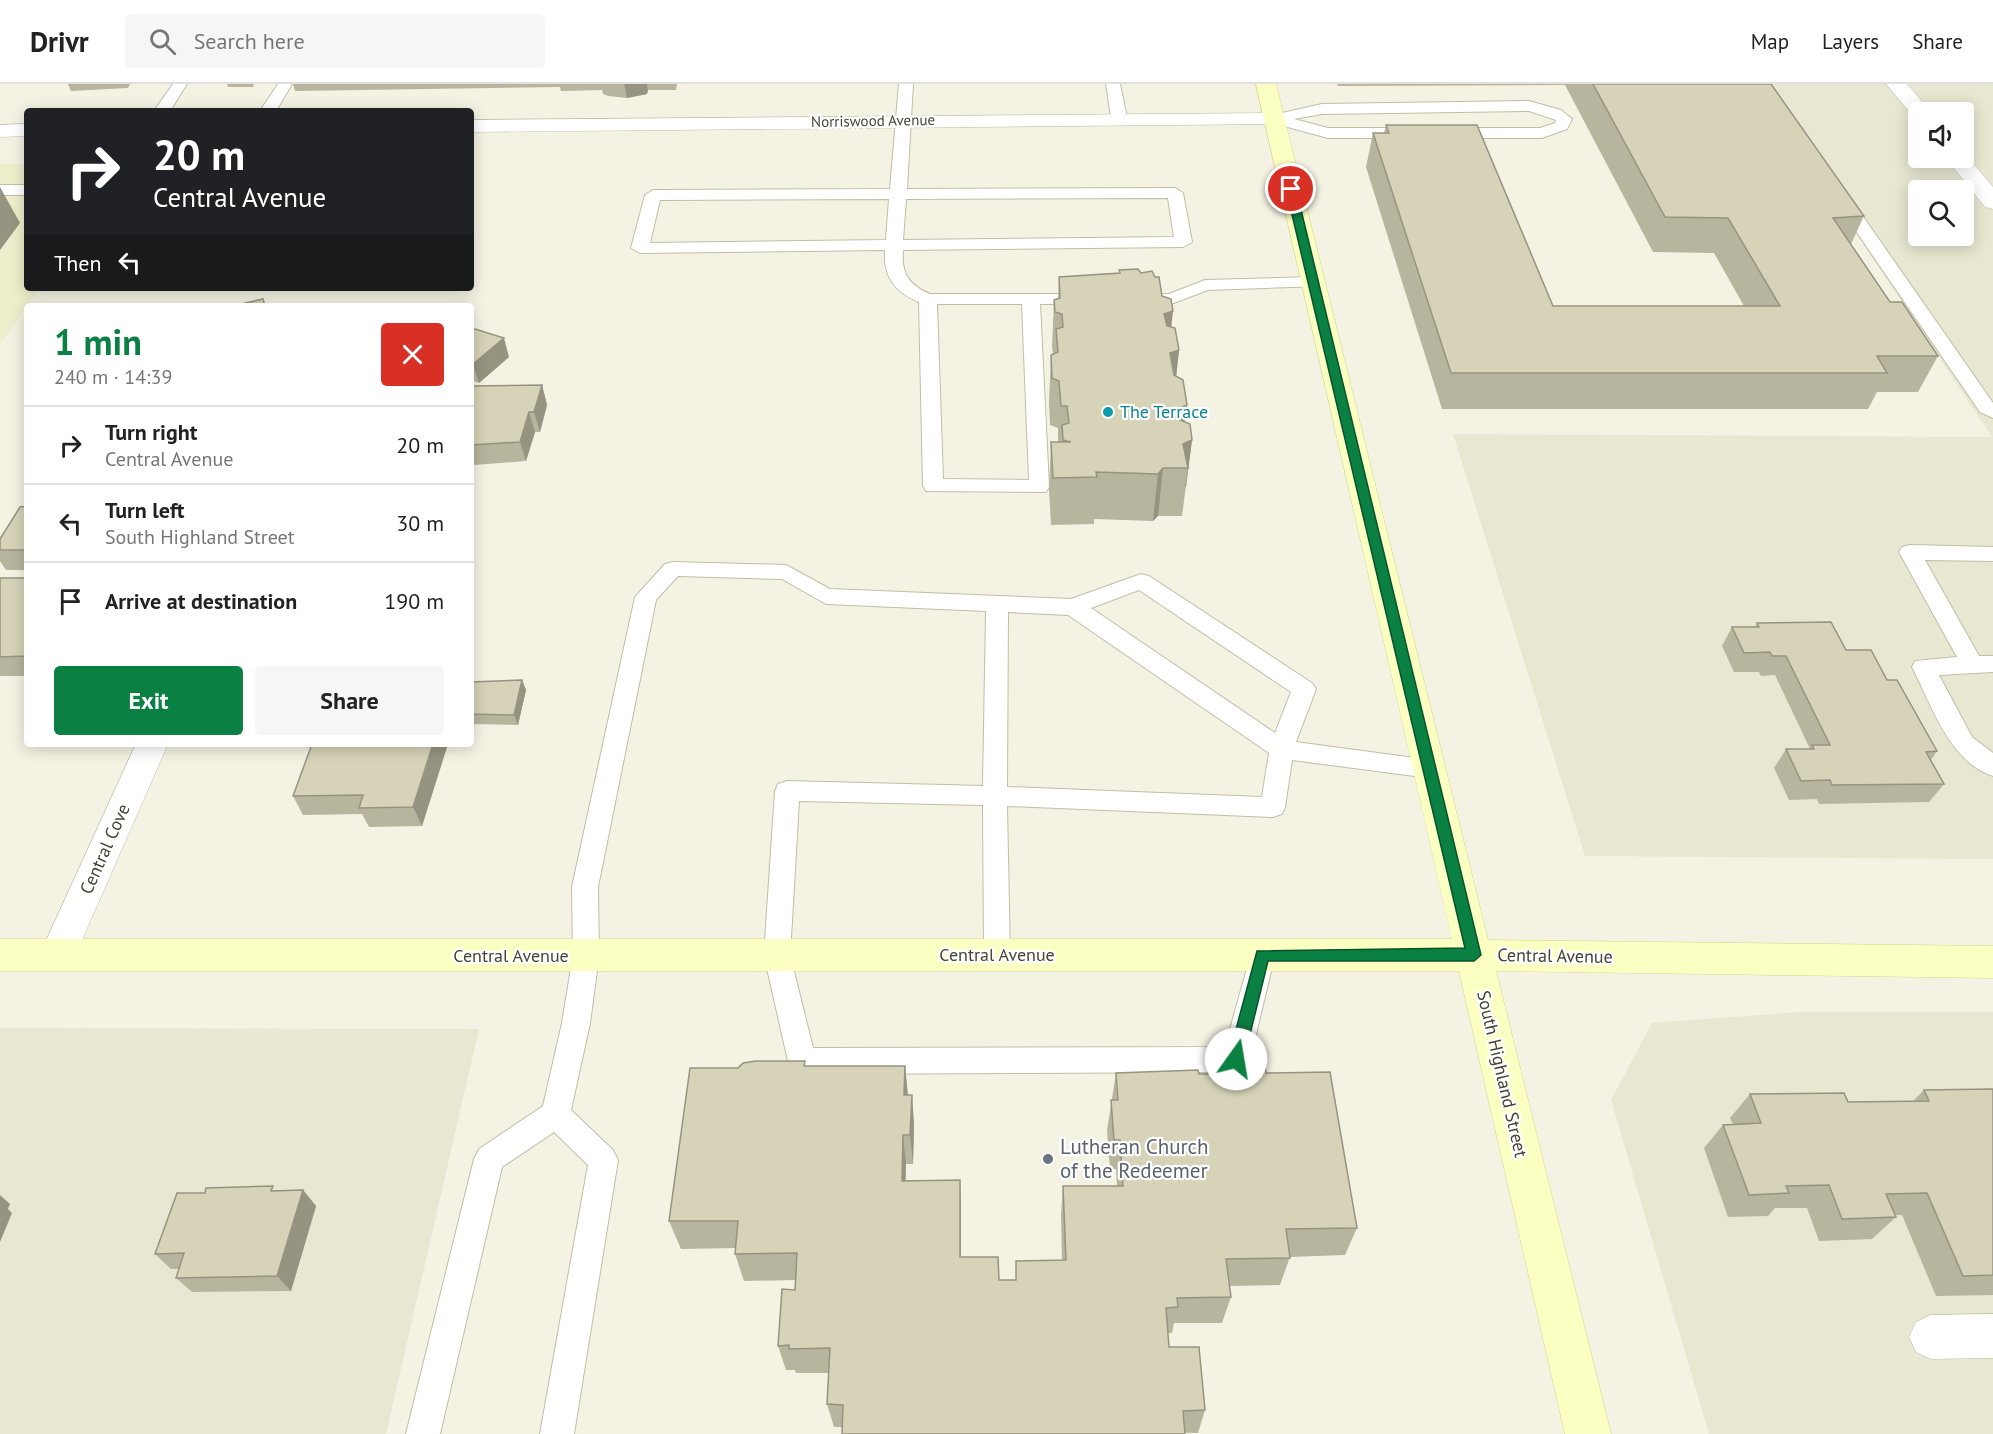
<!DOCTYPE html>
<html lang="en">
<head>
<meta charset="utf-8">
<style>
  :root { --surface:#fff; --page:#f6f6f6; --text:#222; --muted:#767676; --line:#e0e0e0; --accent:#0b8043 }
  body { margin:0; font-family:"PT Sans",sans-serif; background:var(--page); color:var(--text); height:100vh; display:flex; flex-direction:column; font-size:22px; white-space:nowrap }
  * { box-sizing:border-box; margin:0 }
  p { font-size:20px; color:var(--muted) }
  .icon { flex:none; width:33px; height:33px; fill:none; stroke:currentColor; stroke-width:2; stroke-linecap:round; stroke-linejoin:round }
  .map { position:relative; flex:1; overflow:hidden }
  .details { position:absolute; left:24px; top:219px; width:450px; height:444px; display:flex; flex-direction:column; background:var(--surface); border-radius:6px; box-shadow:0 3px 15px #0003 }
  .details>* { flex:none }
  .top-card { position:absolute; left:24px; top:24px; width:450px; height:183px; border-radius:6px; box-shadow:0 3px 15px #0003; background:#202124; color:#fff; overflow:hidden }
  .tools { position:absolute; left:1908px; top:18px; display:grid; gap:12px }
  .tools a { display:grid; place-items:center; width:66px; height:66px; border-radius:6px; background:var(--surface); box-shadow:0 3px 15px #0003; font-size:30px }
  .pin { position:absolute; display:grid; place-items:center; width:51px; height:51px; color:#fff; margin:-26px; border:3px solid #fff; border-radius:50%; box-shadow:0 2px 6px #0007 }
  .me { position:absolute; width:66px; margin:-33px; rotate:13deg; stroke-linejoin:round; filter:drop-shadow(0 0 4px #0008) }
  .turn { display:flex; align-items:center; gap:21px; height:126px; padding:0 30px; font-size:27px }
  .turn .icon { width:78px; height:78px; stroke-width:2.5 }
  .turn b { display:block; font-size:42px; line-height:51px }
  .then { display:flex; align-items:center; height:57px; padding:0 30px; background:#0003; gap:12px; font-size:22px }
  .round { display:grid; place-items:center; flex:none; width:63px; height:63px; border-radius:6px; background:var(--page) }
  .headline { display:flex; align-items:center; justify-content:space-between; height:102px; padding:0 30px }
  h1 { font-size:36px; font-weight:700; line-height:45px; color:var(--accent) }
  .cta { display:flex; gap:12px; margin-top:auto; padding:12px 30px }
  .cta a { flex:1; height:69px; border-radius:6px; background:var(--accent); color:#fff; font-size:24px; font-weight:700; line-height:69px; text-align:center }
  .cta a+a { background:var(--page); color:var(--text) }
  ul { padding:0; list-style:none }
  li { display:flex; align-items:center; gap:18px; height:78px; padding:0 30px; border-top:2px solid var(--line) }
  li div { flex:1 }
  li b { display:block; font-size:22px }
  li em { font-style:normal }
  header { display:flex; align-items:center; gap:36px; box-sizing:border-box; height:84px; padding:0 30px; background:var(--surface); border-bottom:2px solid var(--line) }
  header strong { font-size:28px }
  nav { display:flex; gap:33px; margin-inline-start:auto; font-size:21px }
  .search { width:420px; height:54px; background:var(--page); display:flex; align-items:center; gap:15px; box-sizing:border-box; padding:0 21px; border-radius:6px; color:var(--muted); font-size:22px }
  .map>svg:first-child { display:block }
  .residential { fill:#e8e7d1; fill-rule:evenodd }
  .education { fill:#eec }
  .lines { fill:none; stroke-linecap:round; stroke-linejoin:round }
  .service-casing { stroke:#c0bea5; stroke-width:2 }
  .minor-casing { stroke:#c0bea5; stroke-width:1 }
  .secondary-casing { stroke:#d2d58c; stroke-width:1 }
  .service { fill:#fff; fill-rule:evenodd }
  .minor { fill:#fff; fill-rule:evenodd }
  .secondary { fill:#fcffc2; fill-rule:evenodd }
  .wall { fill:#b8b59e }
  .shaded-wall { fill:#969481 }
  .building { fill:#d6d3b8; stroke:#969481; stroke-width:1.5 }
  .route { fill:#0b8043; stroke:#07532c; stroke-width:1.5 }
  .culture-dot { fill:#0f9aa8; stroke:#fff; stroke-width:2 }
  .worship-dot { fill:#6b7280; stroke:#fff; stroke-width:2 }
  .labels { text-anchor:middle; stroke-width:4.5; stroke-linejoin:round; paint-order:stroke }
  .far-street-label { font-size:15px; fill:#464433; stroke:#fff }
  .culture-label { font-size:18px; fill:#0d838f; stroke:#fff; text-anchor:start }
  .street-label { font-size:18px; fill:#464433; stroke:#fff }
  .near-worship-label { font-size:21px; fill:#5b616d; stroke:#fff; text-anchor:start }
</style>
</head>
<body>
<header>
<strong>Drivr</strong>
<div class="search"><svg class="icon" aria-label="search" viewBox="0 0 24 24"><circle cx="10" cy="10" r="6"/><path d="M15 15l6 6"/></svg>Search here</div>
<nav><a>Map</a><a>Layers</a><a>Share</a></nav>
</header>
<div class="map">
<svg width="1993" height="1350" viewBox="0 0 1993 1350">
  <rect width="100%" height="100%" fill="#f4f3e3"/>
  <g class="residential">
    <path d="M1756,0H1993V775L1585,772L1453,350L1992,353ZM1918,28H1964V74H1918ZM1918,106H1964V152H1918Z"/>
    <path d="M1799,928H1993V1350H1709L1611,1016L1652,939Z"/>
    <path d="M0,944L479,945L386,1350H0Z"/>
  </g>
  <path class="education" d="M0,80H27V204H40L0,260Z"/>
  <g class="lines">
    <g class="service-casing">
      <g id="service">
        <path d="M173,0H187L170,27H154Z"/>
        <path d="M278,0H292L276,27H260Z"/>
        <path d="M899,0H913L907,105L1175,104L1183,109L1192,158L1183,163L903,166C901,190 909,201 930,210H1089L1098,215L1089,220H1040L1049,403L1046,408L926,407L923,402L919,218C895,208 883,193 885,166L640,169L631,164L645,111L653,106L890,105ZM1168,114L1174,153L903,156L906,115ZM889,115L886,156L650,159L660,116ZM937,220H1022L1029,396L943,395Z"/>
        <path d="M1106,0H1120L1127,34L1124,37H1114L1111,34Z"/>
        <path d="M1529,17L1561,26L1572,35L1567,45L1542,54H1328L1269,38L1266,35L1269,32L1322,20ZM1529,27L1556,36L1555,39L1540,44H1328L1294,35L1322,30Z"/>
        <rect x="0" y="101" width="27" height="10"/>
        <path d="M1842,110L1848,111L1993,319V334L1980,328L1834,115Z"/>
        <path d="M1313,193L1322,198L1319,202L1208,206L1171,220H1139L1130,215L1139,210H1169L1205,196Z"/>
        <path d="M1910,461L1993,463V477L1925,476L1979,572H1993V588L1939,591L1972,653L1993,669V692C1950,679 1931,620 1912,583L1915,577L1957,573L1899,468L1902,463Z"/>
        <path d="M673,478L786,481L830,505L1071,515L1141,490L1149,492L1312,599L1316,605L1296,658L1430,676L1439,678L1442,685L1439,692L1430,694L1292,676L1285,723L1282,730L1273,733L1007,722L1010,871L1006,879L997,882L988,879L984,871L983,721L799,717L790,871L813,964L1225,963L1253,863L1262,860L1271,863L1275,871L1250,975L1246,984L1236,988L802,990L792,986L788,977L764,871L775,707L778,700L787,697L983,702L986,527L826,520L782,495L678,492L656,516L598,803L599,872L590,939L571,1026L613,1066L618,1076L574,1350H540L588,1081L554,1048L502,1083L440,1350H406L474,1075L479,1065L543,1022L562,939L573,872L572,803L635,513L665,480ZM1139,506L1291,608L1275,649L1091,524ZM1008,528L1068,531L1269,669L1262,713L1007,703Z"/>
      </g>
    </g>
    <g class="minor-casing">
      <g id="minor">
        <path d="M1886,0H1907L1931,28H1918V34L1913,32Z"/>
        <path d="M1274,29L1282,30L1285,35L1282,40L471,48V36Z"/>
        <path d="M27,40V52L0,53V41Z"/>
        <path d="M1964,69L1993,103V125L1985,123L1946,74H1964Z"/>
        <path d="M136,660H168L71,881L58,886L45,881L40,870Z"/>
        <path d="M1993,1230V1274L1931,1275L1916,1268L1909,1253L1916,1238L1931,1231Z"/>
      </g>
    </g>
    <g class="secondary-casing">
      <path id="secondary" d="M1256,0H1276L1488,856L1993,862V894L1496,887L1611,1350H1565L1459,887H0V855H1452Z"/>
    </g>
    <use href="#service" class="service"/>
    <use href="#minor" class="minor"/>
    <use href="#secondary" class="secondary"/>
  </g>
  <g class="wall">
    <path d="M68,0H130L128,4L71,7Z"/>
    <path d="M207,0H254L253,3H228L227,0Z"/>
    <path d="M293,0H677L676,6H648L647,10L627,14L608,12L603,10L602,6L561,7L560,3L295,7Z"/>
    <path d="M1337,0H1771L1864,132L1851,160L1890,218L1938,272L1918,308H1877L1868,325H1442L1366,83L1373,49H1384L1386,41L1553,222H1744L1714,169L1653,168L1565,1L1338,2Z"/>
    <path d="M1119,186L1162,212L1179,266L1176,292L1187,321L1185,338L1192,356L1182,432H1158L1153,437L1094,435V440L1051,441L1049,406L1051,358H1058V344L1050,341L1049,318L1051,271L1053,270L1052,263L1054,216L1058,215L1059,193L1119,189Z"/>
    <path d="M471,248L509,273L479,299L471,296Z"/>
    <path d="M542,301L547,321L540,348H535L526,377L474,381L472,375H471V302Z"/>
    <path d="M27,422V486H6L0,477V455Z"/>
    <rect x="0" y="494" width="27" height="98"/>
    <path d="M1757,539L1846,566L1887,596L1937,667L1931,676L1944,700L1929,718L1819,720L1817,715L1789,716L1774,684L1786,665H1810L1775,591L1761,592L1759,588H1734L1722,562L1732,543H1755Z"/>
    <path d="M522,596L526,606L518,641L471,640V598Z"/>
    <path d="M312,660H446L447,663L422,742L369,743L362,730L303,731L293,712Z"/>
    <path d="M806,982H905L908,1011H912L914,1041L913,1080H906L905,1097L960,1096L961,1125V1173L999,1196H1015L1062,1177L1061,1131L1063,1102H1117L1116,1085H1110L1107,1046L1116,989L1217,990L1219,982L1266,989L1357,1144L1345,1171L1290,1173L1280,1201L1229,1202L1231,1213L1222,1239H1174L1172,1249H1168L1169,1263L1205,1326L1198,1349L834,1343L827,1320L829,1289H796L795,1286H786L778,1262L795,1206L796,1196L744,1197L735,1170L736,1164L681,1165L669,1137L738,984Z"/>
    <path d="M1993,1005V1211L1936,1212L1902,1131H1895L1896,1133L1872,1155L1819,1157L1807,1124H1775L1768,1132L1728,1133L1704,1064L1723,1041L1733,1040L1730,1034L1750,1010L1848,1018L1913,1017L1924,1006Z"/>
    <path d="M303,1106L316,1122L291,1207L192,1208L176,1194L179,1185H171L155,1170L205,1109Z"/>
  </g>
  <g class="shaded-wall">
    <path d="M624,0H647L648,6L647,10L627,14Z"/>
    <path d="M0,103L20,139L0,166Z"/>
    <path d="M1173,227L1168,274L1164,230Z"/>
    <path d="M504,254L509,273L479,299L473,280Z"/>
    <path d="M1179,266L1174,313L1170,269Z"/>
    <path d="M542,301L547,321L540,348L534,328Z"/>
    <path d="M1187,321L1181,368L1178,325Z"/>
    <path d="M529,328L535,348L526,377L520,358Z"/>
    <path d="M1192,356L1186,403H1185L1188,384L1183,360Z"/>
    <path d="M1163,384L1158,432L1153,437L1158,390Z"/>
    <path d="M522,596L526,606L518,641L514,631Z"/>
    <path d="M433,660H446L447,663L422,742L413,723Z"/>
    <path d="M905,982L908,1013L904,1011Z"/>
    <path d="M912,1011L914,1041L913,1080L910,1051Z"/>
    <path d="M903,1051L906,1080L905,1126L902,1097Z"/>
    <path d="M960,1096L961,1125V1200L960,1173Z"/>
    <path d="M303,1106L316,1122L291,1207L277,1192Z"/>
    <path d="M0,1111L10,1120L8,1125L12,1129L0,1158Z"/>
  </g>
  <g class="building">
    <path d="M1593,0H1771L1864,132L1833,134L1890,218H1902L1938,272H1877L1887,289H1451L1373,49H1389L1386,41H1477L1553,222H1780L1728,134L1665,133Z"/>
    <path d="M1138,185L1141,189L1152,187L1155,193H1159L1162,212L1171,215L1173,227L1164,230L1167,242L1175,244L1179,266L1170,269L1174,291L1183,296L1187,321L1178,325L1180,336L1190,340L1192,356L1183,360L1188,384H1163L1158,390L1096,388L1097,393L1053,394L1051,358H1071L1063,356L1062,341L1069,339L1067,322H1061L1059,297L1052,294L1051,271L1058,268L1056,245L1063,243L1062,230L1055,228L1054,216L1060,214L1059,193L1120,189L1119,186Z"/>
    <path d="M263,215L265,222H233Z"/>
    <path d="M475,245L504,254L473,280L471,279V248Z"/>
    <path d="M542,301L534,328H529L520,358L471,361V302Z"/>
    <path d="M27,422V466H0V455L20,423Z"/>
    <path d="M0,494H27V568L25,572L0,573Z"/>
    <path d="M1831,538L1846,566H1871L1887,596H1897L1937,667L1926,668L1944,700L1832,701L1830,696L1801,697L1786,665H1814L1812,661H1830L1786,572H1772L1770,568L1744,569L1732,543H1759L1757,539Z"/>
    <path d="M522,596L514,631L471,630V598Z"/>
    <path d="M312,660H433L413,723L359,724L363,711L293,712Z"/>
    <path d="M756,977H805L804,982H905L904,1011H912L910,1051H903L902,1097L960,1096V1173H998L999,1196H1016V1177L1066,1176L1063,1102H1123L1120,1056H1114L1111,1016H1118L1116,989L1198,986L1199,990H1220L1219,982H1265L1266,989L1330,988L1357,1144L1286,1145L1290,1174L1226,1175L1231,1213L1177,1214L1178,1223L1166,1224L1169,1263H1199L1205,1326L1183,1327L1185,1350H842L843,1321L827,1320L830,1264L789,1265V1261L778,1262L782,1205L795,1206L797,1169L735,1170L738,1137H669L690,984H738L743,979Z"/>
    <path d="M1993,1005V1191L1963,1192L1927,1109L1886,1110L1896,1133L1842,1135L1829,1101L1786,1102L1789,1109L1749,1111L1723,1041L1761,1039L1750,1010L1844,1009L1848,1018L1929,1017L1924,1006Z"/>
    <path d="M273,1102L271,1107L303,1106L277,1192L176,1194L184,1169L155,1170L177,1109H205L206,1104Z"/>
  </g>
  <path class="route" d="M1291,102L1296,105L1481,871L1474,877H1268L1244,975L1242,980L1236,983L1231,980L1228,975L1257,867L1465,864L1286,105Z"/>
  <circle class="culture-dot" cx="1108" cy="328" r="6"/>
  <circle class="worship-dot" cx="1048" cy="1075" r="6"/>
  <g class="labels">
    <g class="far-street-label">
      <text transform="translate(873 37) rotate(-1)" y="5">Norriswood Avenue</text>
    </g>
    <g class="culture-label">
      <text x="1120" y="334">The Terrace</text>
    </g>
    <g class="street-label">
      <text transform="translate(105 765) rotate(-66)" y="6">Central Cove</text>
      <text x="997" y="877">Central Avenue</text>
      <text x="511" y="878">Central Avenue</text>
      <text transform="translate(1555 872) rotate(1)" y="6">Central Avenue</text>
      <text transform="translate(1502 990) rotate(77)" y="6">South Highland Street</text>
    </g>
    <g class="near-worship-label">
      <text x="1060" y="1070">Lutheran Church<tspan x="1060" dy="24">of the Redeemer</tspan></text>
    </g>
  </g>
</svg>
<div class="tools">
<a><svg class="icon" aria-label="sound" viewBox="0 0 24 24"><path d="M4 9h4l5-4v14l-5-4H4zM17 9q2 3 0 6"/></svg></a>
<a><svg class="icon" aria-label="search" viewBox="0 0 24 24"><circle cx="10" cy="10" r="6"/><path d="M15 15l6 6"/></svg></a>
</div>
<div class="pin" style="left:1291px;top:105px;background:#d93025"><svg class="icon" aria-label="arrive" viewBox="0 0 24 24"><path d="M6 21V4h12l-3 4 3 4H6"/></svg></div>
<svg class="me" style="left:1236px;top:975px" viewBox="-20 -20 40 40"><circle r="19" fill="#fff"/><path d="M0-13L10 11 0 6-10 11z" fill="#0b8043"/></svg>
<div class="top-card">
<div class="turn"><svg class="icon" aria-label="right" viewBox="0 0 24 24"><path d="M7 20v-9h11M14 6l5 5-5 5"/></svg><div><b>20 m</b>Central Avenue</div></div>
<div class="then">Then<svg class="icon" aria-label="left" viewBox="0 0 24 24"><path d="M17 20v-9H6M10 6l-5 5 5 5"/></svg></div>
</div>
<section class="details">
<div class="headline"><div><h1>1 min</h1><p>240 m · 14:39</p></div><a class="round" style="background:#d93025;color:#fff"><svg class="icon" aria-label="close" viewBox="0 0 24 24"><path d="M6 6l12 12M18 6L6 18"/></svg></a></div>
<ul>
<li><svg class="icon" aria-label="right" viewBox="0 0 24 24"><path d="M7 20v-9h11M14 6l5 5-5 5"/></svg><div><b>Turn right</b><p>Central Avenue</p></div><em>20 m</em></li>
<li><svg class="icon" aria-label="left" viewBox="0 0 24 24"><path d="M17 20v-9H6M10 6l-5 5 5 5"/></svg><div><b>Turn left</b><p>South Highland Street</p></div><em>30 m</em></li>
<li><svg class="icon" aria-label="arrive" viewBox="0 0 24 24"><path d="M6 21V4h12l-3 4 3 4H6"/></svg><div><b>Arrive at destination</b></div><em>190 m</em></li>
</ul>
<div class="cta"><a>Exit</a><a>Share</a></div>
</section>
</div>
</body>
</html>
